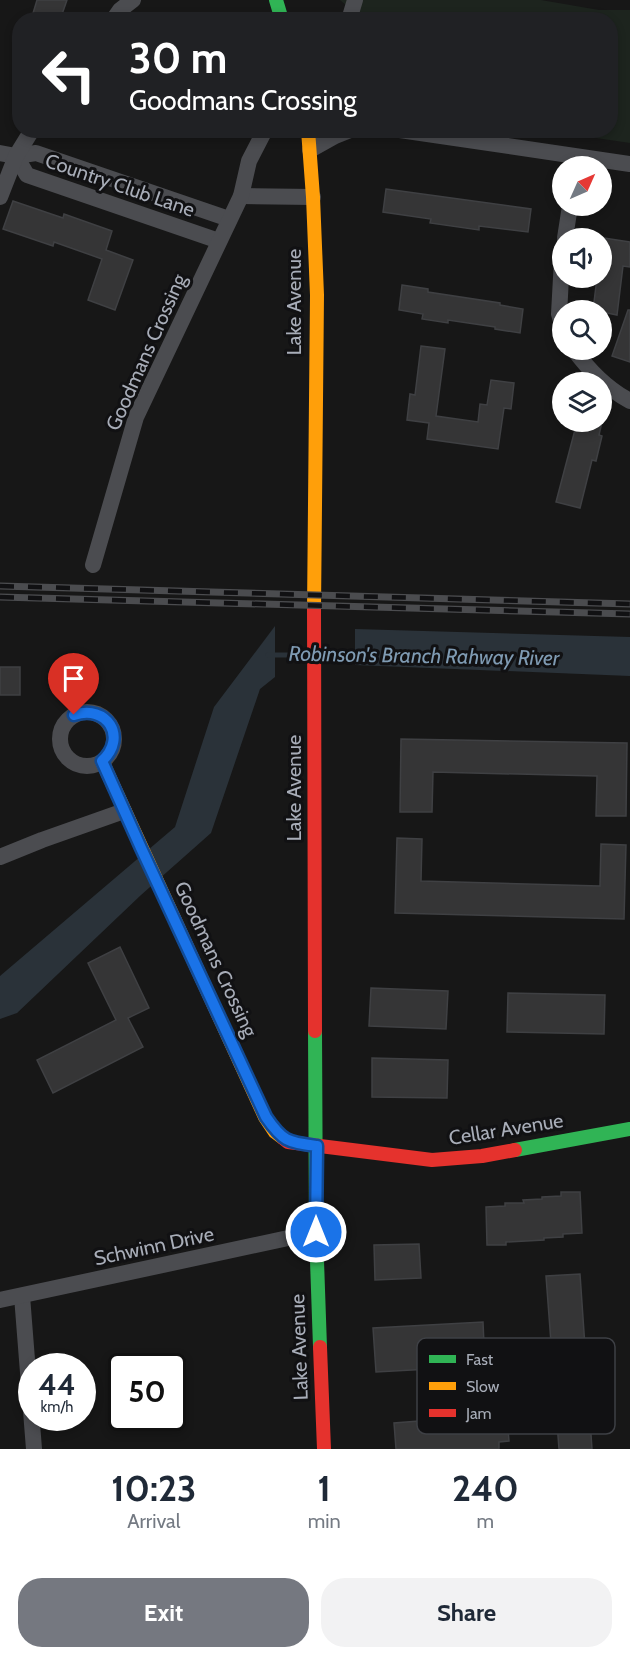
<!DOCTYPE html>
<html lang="en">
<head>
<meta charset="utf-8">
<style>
  :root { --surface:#fff; --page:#f2f2f3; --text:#1f2937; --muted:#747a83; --accent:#757880 }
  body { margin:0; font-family:Cabin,sans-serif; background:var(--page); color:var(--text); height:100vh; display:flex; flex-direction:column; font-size:22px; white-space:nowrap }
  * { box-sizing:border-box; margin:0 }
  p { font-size:20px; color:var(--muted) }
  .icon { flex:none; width:33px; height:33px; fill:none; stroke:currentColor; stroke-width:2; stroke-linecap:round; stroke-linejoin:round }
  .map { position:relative; height:1449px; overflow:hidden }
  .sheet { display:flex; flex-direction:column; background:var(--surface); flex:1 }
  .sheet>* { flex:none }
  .guide { position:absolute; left:12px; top:12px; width:606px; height:126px; border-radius:24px; box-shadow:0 3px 9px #0003; background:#202124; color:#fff; overflow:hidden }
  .needle { width:39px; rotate:45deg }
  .controls { position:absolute; left:552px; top:156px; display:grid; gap:12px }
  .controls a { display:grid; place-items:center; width:60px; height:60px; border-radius:50%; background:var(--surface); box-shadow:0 3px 9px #0003; font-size:30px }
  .speed { position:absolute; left:18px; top:1353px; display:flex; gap:12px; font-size:30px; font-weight:700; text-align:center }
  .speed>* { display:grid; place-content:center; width:78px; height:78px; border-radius:50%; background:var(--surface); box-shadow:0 3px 9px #0003; line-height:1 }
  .speed small { font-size:15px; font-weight:400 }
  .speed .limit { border:3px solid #111; border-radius:9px; background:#fff; color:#111 }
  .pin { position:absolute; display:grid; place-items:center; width:51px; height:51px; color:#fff; margin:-62px -26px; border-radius:50% 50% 50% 0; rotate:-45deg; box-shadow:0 0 6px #0007 }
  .pin .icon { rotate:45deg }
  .me { position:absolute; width:66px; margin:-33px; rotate:0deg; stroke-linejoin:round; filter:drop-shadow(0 0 4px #0008) }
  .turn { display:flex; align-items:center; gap:21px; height:126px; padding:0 18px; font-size:27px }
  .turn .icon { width:78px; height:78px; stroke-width:2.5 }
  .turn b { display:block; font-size:42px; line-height:51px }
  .eta { display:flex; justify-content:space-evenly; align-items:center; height:102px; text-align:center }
  .eta b { font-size:36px; font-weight:800; line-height:42px }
  .primary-button { display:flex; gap:12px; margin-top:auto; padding:12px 18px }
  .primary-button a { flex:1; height:69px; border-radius:24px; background:var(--accent); color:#fff; font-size:24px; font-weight:800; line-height:69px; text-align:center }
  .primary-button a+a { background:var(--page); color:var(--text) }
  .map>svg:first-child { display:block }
  .green { fill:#1d241e }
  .water { fill:#2a3239 }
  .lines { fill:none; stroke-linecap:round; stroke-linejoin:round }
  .stream { stroke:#2a3239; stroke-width:5 }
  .building { fill:#353536; stroke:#3f4043; stroke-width:1.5 }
  .street { stroke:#4b4c50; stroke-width:16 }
  .fast { stroke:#30b455; stroke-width:14 }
  .slow { stroke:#ff9f0a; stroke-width:14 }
  .jam { stroke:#e5322d; stroke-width:14 }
  .rail-casing { stroke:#4b4c4f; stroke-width:7 }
  .rail { stroke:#111113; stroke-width:4.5; stroke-dasharray:14; stroke-linecap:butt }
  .route-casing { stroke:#114b97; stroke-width:15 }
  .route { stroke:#1a73e8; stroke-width:10 }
  .labels { text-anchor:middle; stroke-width:6; stroke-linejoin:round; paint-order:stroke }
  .street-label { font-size:20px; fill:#a8adb8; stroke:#111113 }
  .water-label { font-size:21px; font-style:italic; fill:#7f9bb3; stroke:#111113 }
  .key { fill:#111113; stroke:#3e4045; stroke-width:1.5 }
  .key-label { font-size:16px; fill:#a8adb8 }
</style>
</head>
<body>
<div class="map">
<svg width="630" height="1449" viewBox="0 0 630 1449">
  <rect width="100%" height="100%" fill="#171717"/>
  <path class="green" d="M340,0H541L599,10H630V143L549,131L610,130V20L360,19V17Z"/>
  <g class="water">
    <path d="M275,626V677L260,689L211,833L141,895L17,1013L0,1019V976L175,827L214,707Z"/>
    <path d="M355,629L630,637V676L355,665Z"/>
  </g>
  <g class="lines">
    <g class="stream">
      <path d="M268,655H310"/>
      <path d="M319,655L361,656"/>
    </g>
  </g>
  <g class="building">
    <path d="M37,0H67L60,20H31Z"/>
    <path d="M386,189L531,209L528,232L479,226V230L430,223L431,219L383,212Z"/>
    <path d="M13,201L63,218L64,214L112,231L106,250L133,260L115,310L88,300L102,259L54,242L53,246L3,229Z"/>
    <path d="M604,238L630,242V267L623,266L617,315L602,312V310H593L597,278H602V254Z"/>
    <path d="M402,285L428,289V292L500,303V305L523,309L520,333L495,329V327L448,320V323L422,319L423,314L399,310Z"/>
    <path d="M628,310H630V362L612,356Z"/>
    <path d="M421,346L445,349L436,416L478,422L480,404L487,405L491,380L514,383L511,409L504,408L498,449L427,439L429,423L407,420L410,394L415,395Z"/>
    <path d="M577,422H602L599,435L602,436L596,461L592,460L580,508L556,502Z"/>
    <rect x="0" y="667" width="20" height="28"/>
    <path d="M401,739L627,743L626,816H596L597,776L433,772L432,812H400Z"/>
    <path d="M397,838L422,839L421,881L600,886L601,844L626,845L624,919L395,913Z"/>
    <path d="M120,947L149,1008L128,1018L143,1047L53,1093L37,1060L116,1020L88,963Z"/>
    <path d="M371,988L448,991L446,1029L369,1026Z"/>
    <path d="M508,993L605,995L604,1034L507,1032Z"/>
    <path d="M372,1058L448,1060L447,1098L372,1097Z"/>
    <path d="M561,1192H580L582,1233L563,1234V1237L544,1238V1240L506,1242V1245H487L486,1207L505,1206V1203H524L523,1200L542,1199V1197L561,1196Z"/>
    <path d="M419,1244L421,1278L375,1280L374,1245Z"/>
    <path d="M580,1274L592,1449H559L546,1276Z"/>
    <path d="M483,1322L485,1366L376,1372L373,1328Z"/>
    <path d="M506,1406L509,1441L499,1442V1449H396L394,1423L419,1421L418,1413Z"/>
  </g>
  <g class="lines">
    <g class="street">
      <path d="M113,20L120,10L133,0"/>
      <path d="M349,20L355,0"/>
      <path d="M400,130L630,164"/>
      <path d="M310,150L335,136L350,130"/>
      <path d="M0,153L16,156L36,153L229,219"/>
      <path d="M16,156L27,175L219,241"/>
      <path d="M241,196L313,197"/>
      <path d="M0,197L16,156L32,130"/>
      <path d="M565,238L570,206"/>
      <path d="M562,259L559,314L562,324"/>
      <path d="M574,350C590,371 606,388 630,401"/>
      <path d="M93,565L136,417L241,196L249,161L265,130"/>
      <circle cx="87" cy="739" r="27"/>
      <path d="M0,857L42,840L124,811"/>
      <path d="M22,1296L34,1449"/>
      <path d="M0,1300L316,1232"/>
    </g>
    <g class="fast">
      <path d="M276,0L282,20"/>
      <path d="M315,1031L316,1232L320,1347"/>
      <path d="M515,1150L630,1129"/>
    </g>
    <g class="slow">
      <path d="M308,130L313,197L317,295L314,610"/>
      <path d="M102,761L265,1117L275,1132L283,1138"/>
    </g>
    <g class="jam">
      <path d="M314,610L315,1031"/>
      <path d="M283,1138L288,1142L432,1160L482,1156L515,1150"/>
      <path d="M320,1347L324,1449"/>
    </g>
    <g class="rail-casing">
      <g id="rail">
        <path d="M0,586L630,604"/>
        <path d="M0,597L630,614"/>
      </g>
    </g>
    <use href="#rail" class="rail"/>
  </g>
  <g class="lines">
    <g class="route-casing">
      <path id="route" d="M74,715C107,704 128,737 102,761L141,848L266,1117C283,1142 288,1142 317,1146L316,1232"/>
    </g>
    <use href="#route" class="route"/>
  </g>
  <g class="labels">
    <g class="street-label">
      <text transform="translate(120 185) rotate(19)" y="7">Country Club Lane</text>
      <text transform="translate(294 302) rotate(-90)" y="7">Lake Avenue</text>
      <text transform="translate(146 352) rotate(-66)" y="7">Goodmans Crossing</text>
      <text transform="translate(294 788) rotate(-90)" y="7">Lake Avenue</text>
      <text transform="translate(216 959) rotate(65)" y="7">Goodmans Crossing</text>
      <text transform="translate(506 1129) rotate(-9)" y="7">Cellar Avenue</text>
      <text transform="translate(154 1246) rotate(-12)" y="7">Schwinn Drive</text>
      <text transform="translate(299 1347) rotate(-92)" y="7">Lake Avenue</text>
    </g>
    <g class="water-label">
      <text transform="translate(424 656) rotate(1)" y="7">Robinson's Branch Rahway River</text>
    </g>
  </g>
  <rect x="417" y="1338" width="198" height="96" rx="9" class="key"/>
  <rect x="429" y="1355" width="27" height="8" fill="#30b455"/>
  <rect x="429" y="1382" width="27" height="8" fill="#ff9f0a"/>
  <rect x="429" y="1409" width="27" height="8" fill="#e5322d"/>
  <g class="key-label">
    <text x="466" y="1365">Fast</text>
    <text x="466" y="1392">Slow</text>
    <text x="466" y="1419">Jam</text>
  </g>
</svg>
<div class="controls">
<a><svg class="needle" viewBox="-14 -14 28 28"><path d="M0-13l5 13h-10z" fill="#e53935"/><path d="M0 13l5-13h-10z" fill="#747a83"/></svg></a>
<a><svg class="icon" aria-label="sound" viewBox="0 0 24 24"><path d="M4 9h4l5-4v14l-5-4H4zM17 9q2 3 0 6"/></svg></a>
<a><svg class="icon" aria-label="search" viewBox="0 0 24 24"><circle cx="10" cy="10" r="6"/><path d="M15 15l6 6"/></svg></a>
<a><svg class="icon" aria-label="layers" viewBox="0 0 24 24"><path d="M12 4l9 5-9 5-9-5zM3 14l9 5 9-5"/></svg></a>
</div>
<div class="speed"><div>44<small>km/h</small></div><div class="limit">50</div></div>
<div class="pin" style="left:74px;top:715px;background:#d93025"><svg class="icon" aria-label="arrive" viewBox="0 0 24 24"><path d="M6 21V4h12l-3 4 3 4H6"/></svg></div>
<svg class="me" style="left:316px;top:1232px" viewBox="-20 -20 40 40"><circle r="17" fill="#1a73e8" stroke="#fff" stroke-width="3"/><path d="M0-11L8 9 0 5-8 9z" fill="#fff"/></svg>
<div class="guide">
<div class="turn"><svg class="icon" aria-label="left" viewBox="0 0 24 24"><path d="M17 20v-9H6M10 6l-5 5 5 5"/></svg><div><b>30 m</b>Goodmans Crossing</div></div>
</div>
</div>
<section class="sheet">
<div class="eta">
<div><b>10:23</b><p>Arrival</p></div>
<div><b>1</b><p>min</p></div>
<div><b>240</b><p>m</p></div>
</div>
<div class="primary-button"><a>Exit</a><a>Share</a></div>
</section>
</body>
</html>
